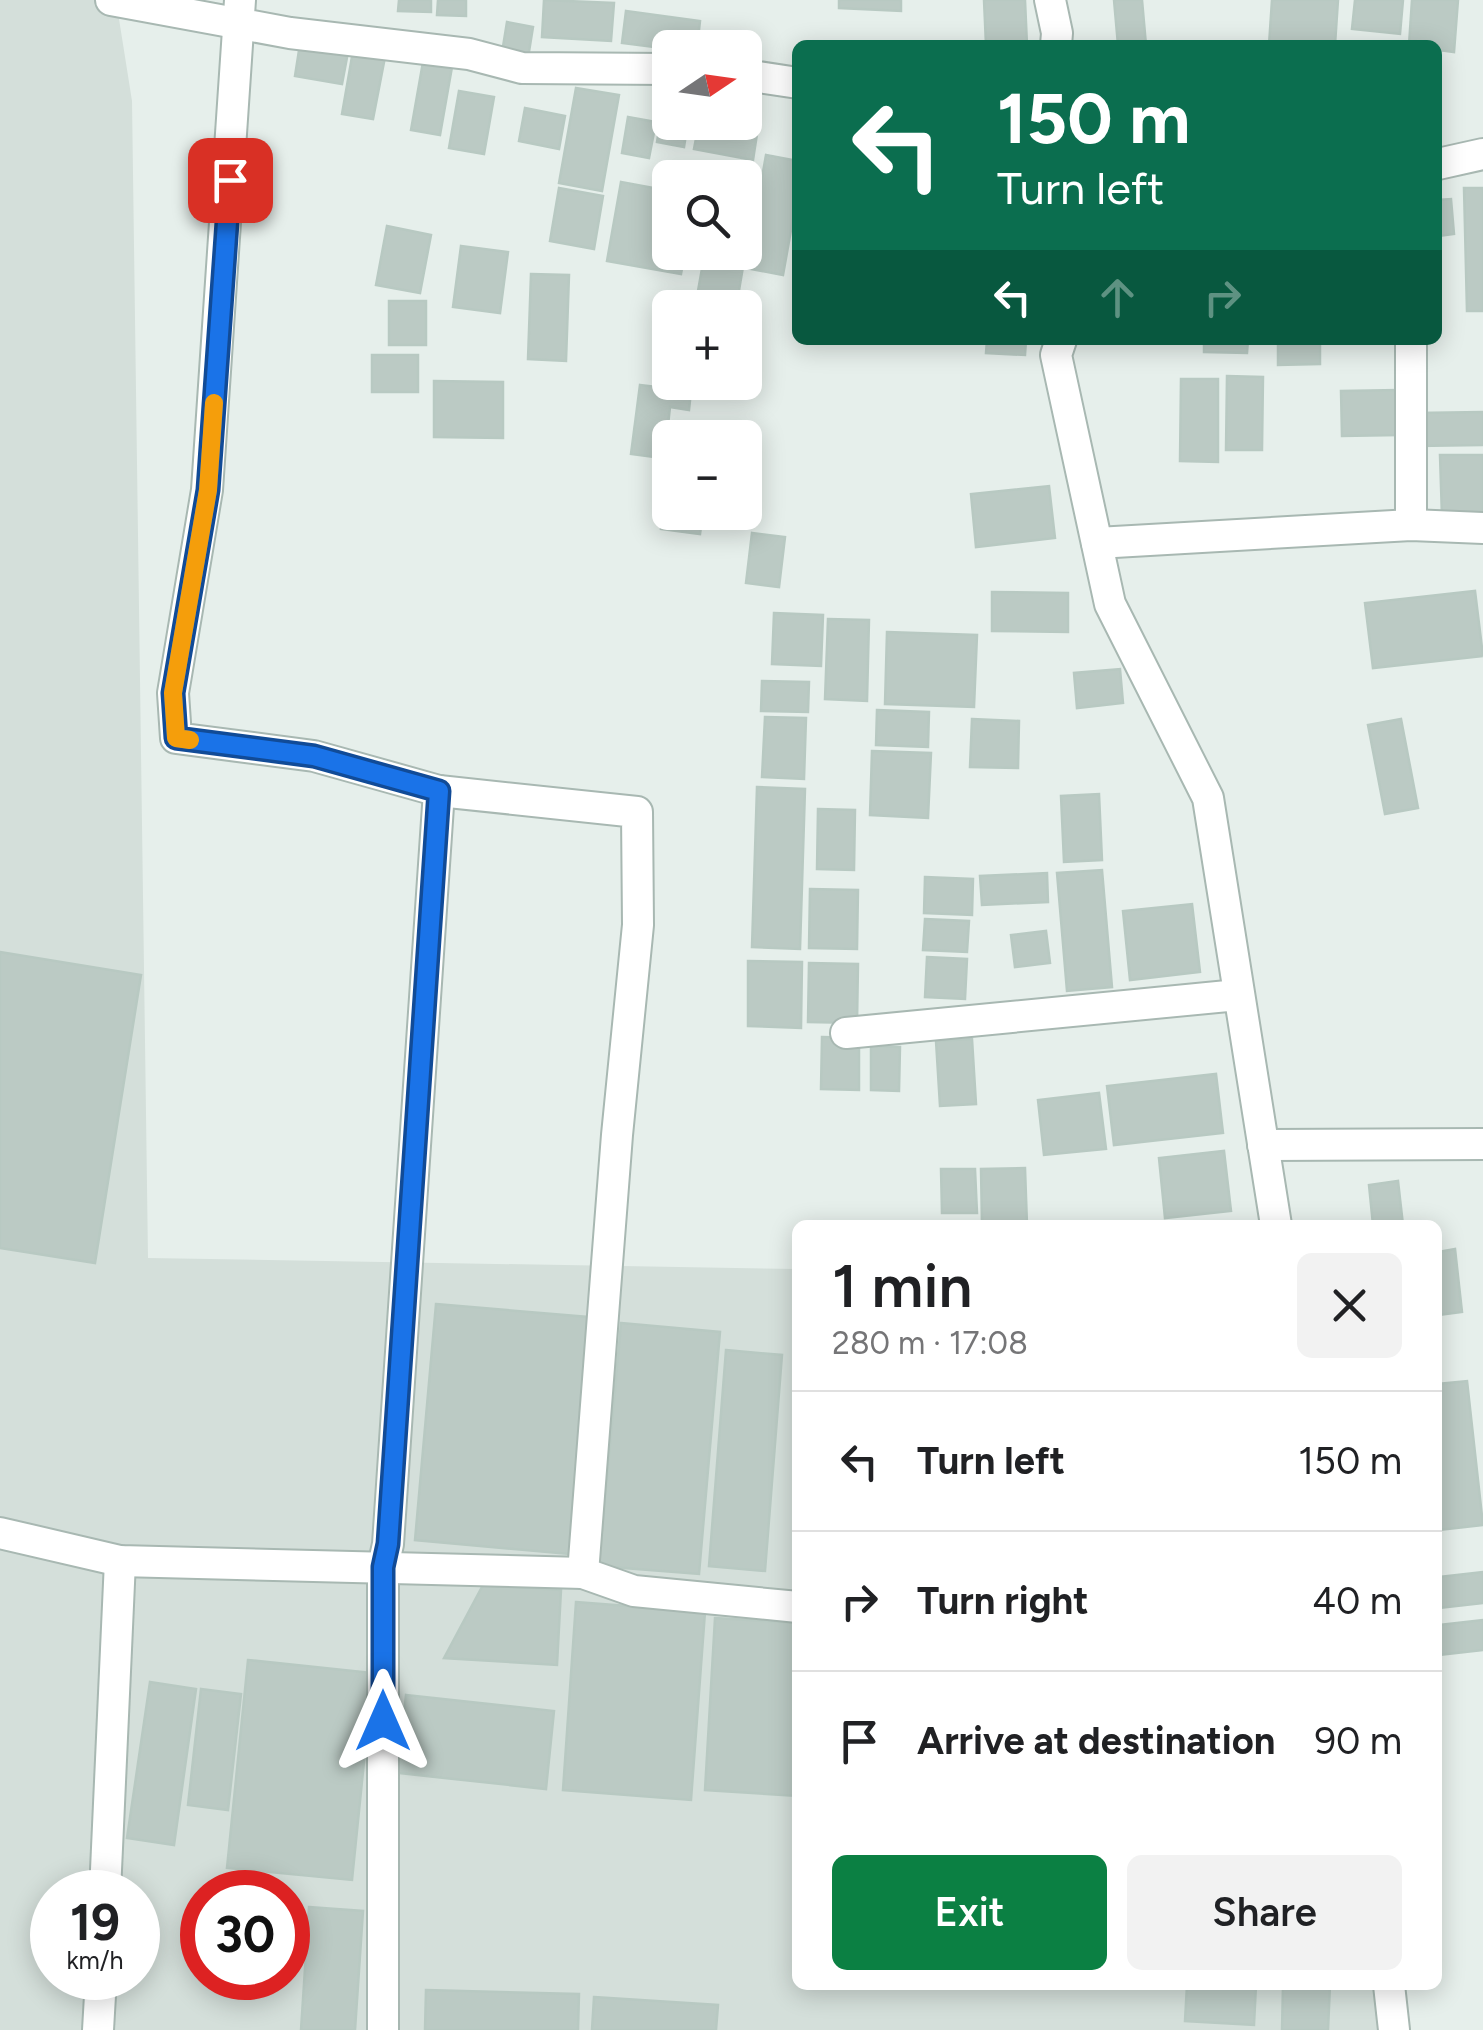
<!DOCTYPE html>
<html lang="en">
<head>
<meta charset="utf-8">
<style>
  :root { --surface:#fff; --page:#f2f2f2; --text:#202124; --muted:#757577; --line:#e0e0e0; --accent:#0b8043 }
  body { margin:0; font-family:Figtree,sans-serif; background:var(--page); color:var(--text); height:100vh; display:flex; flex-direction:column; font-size:38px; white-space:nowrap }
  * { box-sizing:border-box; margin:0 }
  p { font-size:32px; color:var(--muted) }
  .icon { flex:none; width:55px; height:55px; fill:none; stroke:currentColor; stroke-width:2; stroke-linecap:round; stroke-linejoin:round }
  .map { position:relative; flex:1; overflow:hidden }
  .panel { position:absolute; left:792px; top:1220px; width:650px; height:770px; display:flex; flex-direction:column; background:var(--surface); border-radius:15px; box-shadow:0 5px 25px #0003 }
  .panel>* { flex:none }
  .hud { position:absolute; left:792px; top:40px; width:650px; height:305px; border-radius:15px; box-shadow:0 5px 25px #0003; background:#0b6e4f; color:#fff; overflow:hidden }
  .needle { width:65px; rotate:77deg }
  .buttons { position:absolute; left:652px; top:30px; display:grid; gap:20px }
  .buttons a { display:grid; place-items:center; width:110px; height:110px; border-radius:15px; background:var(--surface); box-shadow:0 5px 25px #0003; font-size:50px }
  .speed { position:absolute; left:30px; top:1870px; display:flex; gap:20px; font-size:50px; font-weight:700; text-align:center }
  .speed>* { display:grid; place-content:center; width:130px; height:130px; border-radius:50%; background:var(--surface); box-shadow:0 5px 25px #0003; line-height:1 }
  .speed small { font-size:25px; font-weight:400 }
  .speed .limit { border:15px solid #d22; background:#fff; color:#111 }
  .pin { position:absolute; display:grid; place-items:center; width:85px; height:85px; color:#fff; margin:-42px; border-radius:20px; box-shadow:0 5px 15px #0006 }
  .me { position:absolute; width:110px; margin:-55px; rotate:0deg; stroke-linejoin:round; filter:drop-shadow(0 0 8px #0008) }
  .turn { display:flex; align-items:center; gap:35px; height:210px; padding:0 40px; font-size:45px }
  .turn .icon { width:130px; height:130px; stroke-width:2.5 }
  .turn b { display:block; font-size:70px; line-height:85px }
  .lanes { display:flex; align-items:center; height:95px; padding:0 40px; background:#0003; justify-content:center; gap:50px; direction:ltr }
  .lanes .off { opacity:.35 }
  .round { display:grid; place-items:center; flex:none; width:105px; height:105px; border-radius:15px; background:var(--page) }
  .summary { display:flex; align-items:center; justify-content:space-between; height:170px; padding:0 40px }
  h1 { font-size:60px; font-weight:600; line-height:75px }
  .action { display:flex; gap:20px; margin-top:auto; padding:20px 40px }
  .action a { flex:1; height:115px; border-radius:15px; background:var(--accent); color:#fff; font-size:40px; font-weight:600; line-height:115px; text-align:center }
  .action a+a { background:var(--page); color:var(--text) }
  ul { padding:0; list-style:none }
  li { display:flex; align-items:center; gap:30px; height:140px; padding:0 40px; border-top:2px solid var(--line) }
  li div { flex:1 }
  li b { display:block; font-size:38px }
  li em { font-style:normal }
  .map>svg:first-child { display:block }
  .built { fill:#d4dfda; fill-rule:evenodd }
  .building { fill:#bbcac4; stroke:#b8c9c2; stroke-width:2.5 }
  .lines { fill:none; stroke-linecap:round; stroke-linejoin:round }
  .minor-casing { stroke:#a8b8b2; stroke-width:34 }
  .minor { stroke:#fff; stroke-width:30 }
  .route-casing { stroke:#114b97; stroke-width:25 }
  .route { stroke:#1a73e8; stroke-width:18 }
  .slow { stroke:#f59e0b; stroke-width:18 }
</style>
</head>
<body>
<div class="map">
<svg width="1483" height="2030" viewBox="0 0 1483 2030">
  <rect width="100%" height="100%" fill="#e6efeb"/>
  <path class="built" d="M0,0H116L132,101L148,1258L797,1269L798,1985H1402L1408,2030H0ZM52,1892H138V1978H52ZM202,1892H288V1978H202Z"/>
  <g class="building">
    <path d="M399,0H431V12L398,11Z"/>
    <path d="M438,0H466V16L437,15Z"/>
    <path d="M544,0L614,3L611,41L542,37Z"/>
    <path d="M839,0H901V11L839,8Z"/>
    <path d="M984,0H1025L1027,45H986Z"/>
    <path d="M1114,0H1142L1146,45H1118Z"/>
    <path d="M1272,0H1338L1335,45H1269Z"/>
    <path d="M1355,0H1403L1400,34L1352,29Z"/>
    <path d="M1412,0H1458L1454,52L1438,50V45H1409Z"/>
    <path d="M626,11L700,21L697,48L670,49L622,43Z"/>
    <path d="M507,22L533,27L527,64L501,59Z"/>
    <path d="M300,44L348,52L342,84L295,76Z"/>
    <path d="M353,51L385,57L373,119L342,114Z"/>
    <path d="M423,62L452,67L440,135L411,130Z"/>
    <path d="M667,83L670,84V122H688L684,147L657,142Z"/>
    <path d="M576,88L619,95L602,191L559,183Z"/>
    <path d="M459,91L494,97L484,154L449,148Z"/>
    <path d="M525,108L565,116L559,149L519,141Z"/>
    <path d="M628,117L656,122L649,158L622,153Z"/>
    <path d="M699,123L757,134L753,160L694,149Z"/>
    <path d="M766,155L798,161V191L783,275L746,268Z"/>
    <path d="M621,182L670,191V252H685L681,274L607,261Z"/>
    <path d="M559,188L603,196L594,249L550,241Z"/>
    <path d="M1464,188H1483V311H1467Z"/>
    <path d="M1451,199L1454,234L1438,236V200Z"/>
    <path d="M745,200L754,202L736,308L696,302L705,252H745Z"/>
    <path d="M387,226L431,235L420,293L376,285Z"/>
    <path d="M461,246L508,252L500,313L453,307Z"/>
    <path d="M531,274L569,275L566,361L528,359Z"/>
    <rect x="389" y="301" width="37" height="44"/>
    <path d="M987,340H1026L1025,355L986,353Z"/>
    <path d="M1204,340H1248L1247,353L1204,352Z"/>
    <path d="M1278,340H1320V364L1278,365Z"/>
    <rect x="372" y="355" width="46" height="37"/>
    <path d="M1227,376L1263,377L1262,450H1226Z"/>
    <path d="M1181,379H1218V462L1180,461Z"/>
    <path d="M434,381L503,382V438L434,437Z"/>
    <path d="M640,385L691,391L689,410L670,407L667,434L686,436L670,438V459L631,454Z"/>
    <path d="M1398,390L1399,435L1342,436L1341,391Z"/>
    <path d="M1483,412V445L1417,446V413Z"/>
    <path d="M1440,455H1483V516L1442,517Z"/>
    <path d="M670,466V512H703L700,534L661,529Z"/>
    <path d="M1049,486L1055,538L976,547L971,494Z"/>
    <path d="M752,533L785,537L779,587L746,583Z"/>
    <path d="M1475,591L1483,656L1373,668L1365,603Z"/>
    <path d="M992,592L1068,593V632L992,631Z"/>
    <path d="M774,613L823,615L821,666L772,664Z"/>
    <path d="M828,619L869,620L867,701L825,699Z"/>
    <path d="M887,632L977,635L974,707L885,704Z"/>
    <path d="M1120,669L1123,703L1077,708L1074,673Z"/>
    <path d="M762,681L809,682L808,712L761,711Z"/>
    <path d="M877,710L929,712L928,747L876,745Z"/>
    <path d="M765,717L806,718L804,779L762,777Z"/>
    <path d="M972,719L1019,721L1018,768L970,767Z"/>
    <path d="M1401,719L1418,808L1385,814L1368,725Z"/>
    <path d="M872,751L931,753L928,818L870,815Z"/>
    <path d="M757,787L805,789L800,949L752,947Z"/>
    <path d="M1099,794L1102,860L1064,862L1061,796Z"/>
    <path d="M818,809L855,810L854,870L817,869Z"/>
    <path d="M1102,870L1112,987L1067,991L1057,873Z"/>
    <path d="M1047,873L1048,902L982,905L980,876Z"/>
    <path d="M925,877L973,879L972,915L924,913Z"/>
    <path d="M810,889L858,890L857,949L809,948Z"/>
    <path d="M1192,904L1200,972L1130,980L1123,911Z"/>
    <path d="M925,919L969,921L967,952L923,950Z"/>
    <path d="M1046,931L1050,963L1015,967L1011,935Z"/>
    <path d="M0,952L141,975L95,1263L0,1248Z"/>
    <path d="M927,957L967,959L965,999L925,997Z"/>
    <path d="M748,961L802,962L801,1028L748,1026Z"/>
    <path d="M809,963L858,964L857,1023L808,1022Z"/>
    <path d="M822,1037L859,1038V1090L821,1089Z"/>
    <path d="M972,1039L976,1104L940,1106L936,1041Z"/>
    <path d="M871,1046L900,1047L899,1091L871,1090Z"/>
    <path d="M1216,1074L1223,1133L1114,1145L1107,1086Z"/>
    <path d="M1099,1093L1106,1149L1044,1155L1038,1100Z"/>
    <path d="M1224,1151L1231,1211L1165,1218L1159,1158Z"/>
    <path d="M1025,1168L1027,1225H982L981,1169Z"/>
    <path d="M941,1169H975L977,1213H942Z"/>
    <path d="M1398,1181L1403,1225H1373L1369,1185Z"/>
    <path d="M1455,1249L1462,1312L1438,1315V1252Z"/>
    <path d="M436,1304L600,1318L580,1555L415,1540Z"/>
    <path d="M621,1323L720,1332L699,1574L599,1566Z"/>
    <path d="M726,1350L782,1355L765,1571L709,1566Z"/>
    <path d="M1467,1381L1483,1525L1438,1530V1384Z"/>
    <path d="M1483,1572V1603L1438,1608V1577Z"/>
    <path d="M483,1585L561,1590L557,1665L444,1658Z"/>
    <path d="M576,1602L705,1612L691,1800L563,1790Z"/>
    <path d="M715,1618L798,1623L797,1796L705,1790Z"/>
    <path d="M1483,1620V1650L1438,1655V1625Z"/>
    <path d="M248,1660L373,1673L352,1880L227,1868Z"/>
    <path d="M150,1682L196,1689L174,1845L127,1838Z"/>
    <path d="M201,1689L241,1694L228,1810L188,1805Z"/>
    <path d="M406,1695L554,1711L546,1789L398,1773Z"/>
    <path d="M309,1907L363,1911L355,2030H301Z"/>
    <path d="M1187,1985H1256L1254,2025L1185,2021Z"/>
    <path d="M1283,1985H1330L1328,2030H1282Z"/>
    <path d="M426,1990L579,1994L578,2030H425Z"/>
    <path d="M594,1997L718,2005L716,2030H592Z"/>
  </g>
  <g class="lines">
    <g class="minor-casing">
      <g id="minor">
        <path d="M111,0L290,33L469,54L522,68L670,69"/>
        <path d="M240,0L207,490L173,693L176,738L314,756L439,791L637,812L638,925L617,1135L583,1573"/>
        <path d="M1050,0L1057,33L1056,45"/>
        <path d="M745,75L798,83"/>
        <path d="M1438,164L1483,154"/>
        <path d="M1061,340L1056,355L1110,604L1208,798L1276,1225"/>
        <path d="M1411,340V525"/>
        <path d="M1097,543L1411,525L1483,528"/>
        <path d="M846,1033L1238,995"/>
        <path d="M1263,1145L1483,1144"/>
        <path d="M0,1533L120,1561L583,1573L634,1591L798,1607"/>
        <path d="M105,1892L120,1561"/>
        <path d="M1389,1985L1394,2030"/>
        <path d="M98,2030L101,1978"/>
        <path d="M383,2030V1567L388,1544L439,791"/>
      </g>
    </g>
    <use href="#minor" class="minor"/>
  </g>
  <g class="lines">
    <g class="route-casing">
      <path id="route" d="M230,180L208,490L173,693L176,738L314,756L439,791L388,1544L383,1567V1721"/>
    </g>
    <use href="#route" class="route"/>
    <path class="slow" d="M190,740L176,738L173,693L208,490L214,403"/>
  </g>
</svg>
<div class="buttons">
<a><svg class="needle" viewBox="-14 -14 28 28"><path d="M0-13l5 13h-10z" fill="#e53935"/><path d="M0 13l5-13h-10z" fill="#757577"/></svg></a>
<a><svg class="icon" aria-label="search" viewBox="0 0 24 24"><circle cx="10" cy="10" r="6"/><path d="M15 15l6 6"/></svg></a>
<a>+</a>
<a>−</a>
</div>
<div class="speed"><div>19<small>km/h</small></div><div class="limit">30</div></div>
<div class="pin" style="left:230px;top:180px;background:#d93025"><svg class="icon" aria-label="arrive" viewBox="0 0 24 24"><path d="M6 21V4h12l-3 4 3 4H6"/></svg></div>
<svg class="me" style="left:383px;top:1721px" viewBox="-20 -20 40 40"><path d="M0-17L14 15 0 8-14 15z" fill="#1a73e8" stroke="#fff" stroke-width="4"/></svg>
<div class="hud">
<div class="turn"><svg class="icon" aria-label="left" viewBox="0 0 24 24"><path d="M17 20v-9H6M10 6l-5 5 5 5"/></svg><div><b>150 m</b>Turn left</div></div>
<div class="lanes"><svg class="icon" aria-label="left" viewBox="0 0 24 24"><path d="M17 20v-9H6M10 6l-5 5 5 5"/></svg><svg class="icon off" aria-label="ahead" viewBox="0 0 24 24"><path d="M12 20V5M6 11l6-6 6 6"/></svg><svg class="icon off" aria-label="right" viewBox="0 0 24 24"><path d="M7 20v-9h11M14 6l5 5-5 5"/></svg></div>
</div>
<section class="panel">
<div class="summary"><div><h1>1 min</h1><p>280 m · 17:08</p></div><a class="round"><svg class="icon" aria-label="close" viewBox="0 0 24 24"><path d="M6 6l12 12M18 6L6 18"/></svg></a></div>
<ul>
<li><svg class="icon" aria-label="left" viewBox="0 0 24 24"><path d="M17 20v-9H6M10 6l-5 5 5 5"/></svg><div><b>Turn left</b></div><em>150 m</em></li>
<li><svg class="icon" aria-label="right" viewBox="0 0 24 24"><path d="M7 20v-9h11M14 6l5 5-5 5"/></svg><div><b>Turn right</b></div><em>40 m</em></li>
<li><svg class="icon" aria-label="arrive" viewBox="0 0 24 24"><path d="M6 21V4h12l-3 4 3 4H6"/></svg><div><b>Arrive at destination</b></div><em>90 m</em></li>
</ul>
<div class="action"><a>Exit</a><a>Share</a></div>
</section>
</div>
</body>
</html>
